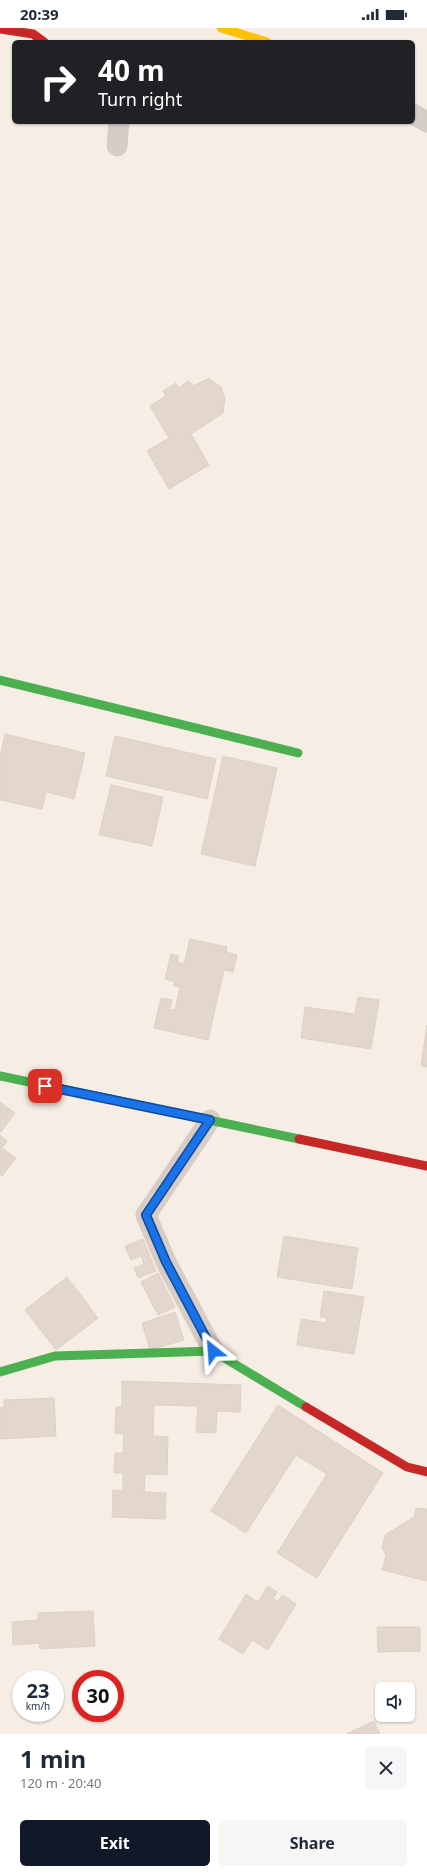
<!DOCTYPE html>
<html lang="en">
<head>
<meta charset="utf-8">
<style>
  :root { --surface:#fff; --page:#f6f6f7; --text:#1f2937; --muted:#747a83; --accent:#111827 }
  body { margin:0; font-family:"Noto Sans",sans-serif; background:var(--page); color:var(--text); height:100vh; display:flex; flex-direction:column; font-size:15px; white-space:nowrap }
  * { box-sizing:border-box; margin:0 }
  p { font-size:13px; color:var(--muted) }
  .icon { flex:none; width:22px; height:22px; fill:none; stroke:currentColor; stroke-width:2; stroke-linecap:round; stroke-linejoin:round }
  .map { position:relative; height:1706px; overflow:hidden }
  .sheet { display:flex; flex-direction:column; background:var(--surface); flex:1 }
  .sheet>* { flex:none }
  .hud { position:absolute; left:12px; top:12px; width:403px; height:84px; border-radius:6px; box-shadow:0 1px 3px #0004; background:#202124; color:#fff; overflow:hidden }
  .buttons { position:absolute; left:375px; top:1654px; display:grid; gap:8px }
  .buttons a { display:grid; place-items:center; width:40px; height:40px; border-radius:6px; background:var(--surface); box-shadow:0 1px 3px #0004; font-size:20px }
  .speed { position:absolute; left:12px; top:1642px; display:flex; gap:8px; font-size:20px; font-weight:700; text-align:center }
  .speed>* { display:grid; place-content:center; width:52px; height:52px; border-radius:50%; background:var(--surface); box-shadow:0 1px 3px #0004; line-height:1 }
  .speed small { font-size:10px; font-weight:400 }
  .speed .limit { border:6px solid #d22; background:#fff; color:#111 }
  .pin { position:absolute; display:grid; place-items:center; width:34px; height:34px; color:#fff; margin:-17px; border-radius:8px; box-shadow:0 2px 6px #0006 }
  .me { position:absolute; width:44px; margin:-22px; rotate:332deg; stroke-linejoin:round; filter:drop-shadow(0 0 3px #0008) }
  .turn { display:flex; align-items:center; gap:14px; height:84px; padding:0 20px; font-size:18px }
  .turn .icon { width:52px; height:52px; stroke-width:2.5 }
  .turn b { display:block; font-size:28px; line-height:34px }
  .round { display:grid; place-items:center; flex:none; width:42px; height:42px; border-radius:6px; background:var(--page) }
  .headline { display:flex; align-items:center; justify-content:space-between; height:68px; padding:0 20px }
  h1 { font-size:24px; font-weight:700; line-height:30px }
  .cta { display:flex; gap:8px; margin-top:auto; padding:8px 20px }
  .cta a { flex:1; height:46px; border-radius:6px; background:var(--accent); color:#fff; font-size:16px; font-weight:700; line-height:46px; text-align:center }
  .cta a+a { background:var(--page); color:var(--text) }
  .status { display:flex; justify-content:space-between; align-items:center; height:28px; padding:0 20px; background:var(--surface); direction:ltr }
  .status svg { height:11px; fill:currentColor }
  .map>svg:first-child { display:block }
  .building { fill:#e3d6cd; stroke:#dfd0c7 }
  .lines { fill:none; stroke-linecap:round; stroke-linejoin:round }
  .street { stroke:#d8ccc7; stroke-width:21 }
  .fast { stroke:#4caf50; stroke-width:9 }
  .slow { stroke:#ffc107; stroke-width:9 }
  .jam { stroke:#c62828; stroke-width:9 }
  .route-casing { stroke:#114b97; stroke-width:10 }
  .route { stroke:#1a73e8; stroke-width:7 }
</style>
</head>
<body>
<div class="status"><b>20:39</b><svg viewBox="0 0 49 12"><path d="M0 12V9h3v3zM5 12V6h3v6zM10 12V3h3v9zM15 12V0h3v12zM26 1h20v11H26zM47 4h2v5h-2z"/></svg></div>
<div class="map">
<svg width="427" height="1706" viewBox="0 0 427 1706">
  <rect width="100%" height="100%" fill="#f6eee5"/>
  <g class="building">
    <path d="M209,350L221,359L225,371L223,385L191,406L209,437L169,461L147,423L169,410L150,378L166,368L163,363L176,355L178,360L189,353L193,358Z"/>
    <path d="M5,706L85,725L74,771L46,764L42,781L0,772V728Z"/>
    <path d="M115,708L216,731L207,771L106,748Z"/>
    <path d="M223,728L277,740L255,838L201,826Z"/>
    <path d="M111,757L163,769L152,818L99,807Z"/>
    <path d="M190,911L227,919L226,924L237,927L233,944L224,942L208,1012L154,1000L161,970L172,972L170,981L175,982L180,959L174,958L175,954L165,951L171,926L179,928L177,934L184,936Z"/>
    <path d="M358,969L379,972L371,1021L301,1010L305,979L355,986Z"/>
    <path d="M427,997V1039L421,1038Z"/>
    <path d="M0,1074L15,1085L0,1105Z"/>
    <path d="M0,1107L7,1113L2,1120L16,1130L2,1148L0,1146Z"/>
    <path d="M284,1208L358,1220L352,1261L277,1249Z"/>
    <path d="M143,1211L156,1243L138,1250L134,1240L144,1236L141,1228L131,1232L125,1218Z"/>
    <path d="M158,1245L175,1279L158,1287L141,1254Z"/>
    <path d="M67,1249L98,1290L56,1322L25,1282Z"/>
    <path d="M324,1263L364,1269L354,1326L297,1317L301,1291L326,1295L327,1290L320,1289Z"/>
    <path d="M175,1284L184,1312L150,1322L142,1295Z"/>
    <path d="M122,1353L241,1357L240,1384L217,1383L216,1405L196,1404L198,1378L154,1377L153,1408L168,1409L167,1447L145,1446L144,1464L166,1465L165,1491L112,1489L113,1462L123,1463V1445H114L115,1425H123L124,1406L115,1405L116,1379H122Z"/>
    <path d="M54,1370L56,1408L0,1411V1380L4,1379V1372Z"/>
    <path d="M278,1377L383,1445L317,1550L277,1525L327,1446L296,1427L246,1505L211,1483Z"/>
    <path d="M416,1480L427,1481V1553L382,1542L386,1527L382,1520L385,1507L414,1489Z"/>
    <path d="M268,1558L277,1564L273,1570L278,1574L282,1567L296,1576L268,1622L252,1612L243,1626L219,1611L246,1566L258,1574Z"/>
    <path d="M93,1583L95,1618L40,1621L39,1615L13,1617L12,1594L38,1592V1585Z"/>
    <path d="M377,1599H420V1623L378,1624Z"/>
    <path d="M374,1693L380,1706H346Z"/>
  </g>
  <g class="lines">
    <g class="street">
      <path d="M413,86L427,94"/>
      <path d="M117,118L119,94"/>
      <path d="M210,1092L146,1187L166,1234L213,1323"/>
    </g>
    <g class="fast">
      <path d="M0,652L298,725"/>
      <path d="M0,1048L299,1111"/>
      <path d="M0,1344L55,1328L213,1323L306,1379"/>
    </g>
    <path class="slow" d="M221,0L267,14"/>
    <g class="jam">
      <path d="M0,1L33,6L44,14"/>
      <path d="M299,1111L427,1138"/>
      <path d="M306,1379L407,1439L427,1444"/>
    </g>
  </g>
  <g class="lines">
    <g class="route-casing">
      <path id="route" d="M45,1058L210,1092L146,1187L166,1234L213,1323"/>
    </g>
    <use href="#route" class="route"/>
  </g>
</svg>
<div class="buttons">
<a><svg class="icon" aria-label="sound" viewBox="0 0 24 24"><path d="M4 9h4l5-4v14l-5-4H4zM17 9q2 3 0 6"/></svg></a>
</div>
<div class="speed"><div>23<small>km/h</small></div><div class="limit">30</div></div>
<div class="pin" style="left:45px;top:1058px;background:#d93025"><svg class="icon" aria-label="arrive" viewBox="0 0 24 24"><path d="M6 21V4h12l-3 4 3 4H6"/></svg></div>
<svg class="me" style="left:213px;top:1323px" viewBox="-20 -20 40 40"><path d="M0-17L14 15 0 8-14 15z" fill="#1a73e8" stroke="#fff" stroke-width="4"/></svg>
<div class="hud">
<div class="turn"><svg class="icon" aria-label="right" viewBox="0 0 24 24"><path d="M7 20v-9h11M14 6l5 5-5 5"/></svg><div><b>40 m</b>Turn right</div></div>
</div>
</div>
<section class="sheet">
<div class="headline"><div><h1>1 min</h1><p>120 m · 20:40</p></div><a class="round"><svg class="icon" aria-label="close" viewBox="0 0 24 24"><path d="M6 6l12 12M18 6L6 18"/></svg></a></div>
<div class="cta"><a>Exit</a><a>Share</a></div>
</section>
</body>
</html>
